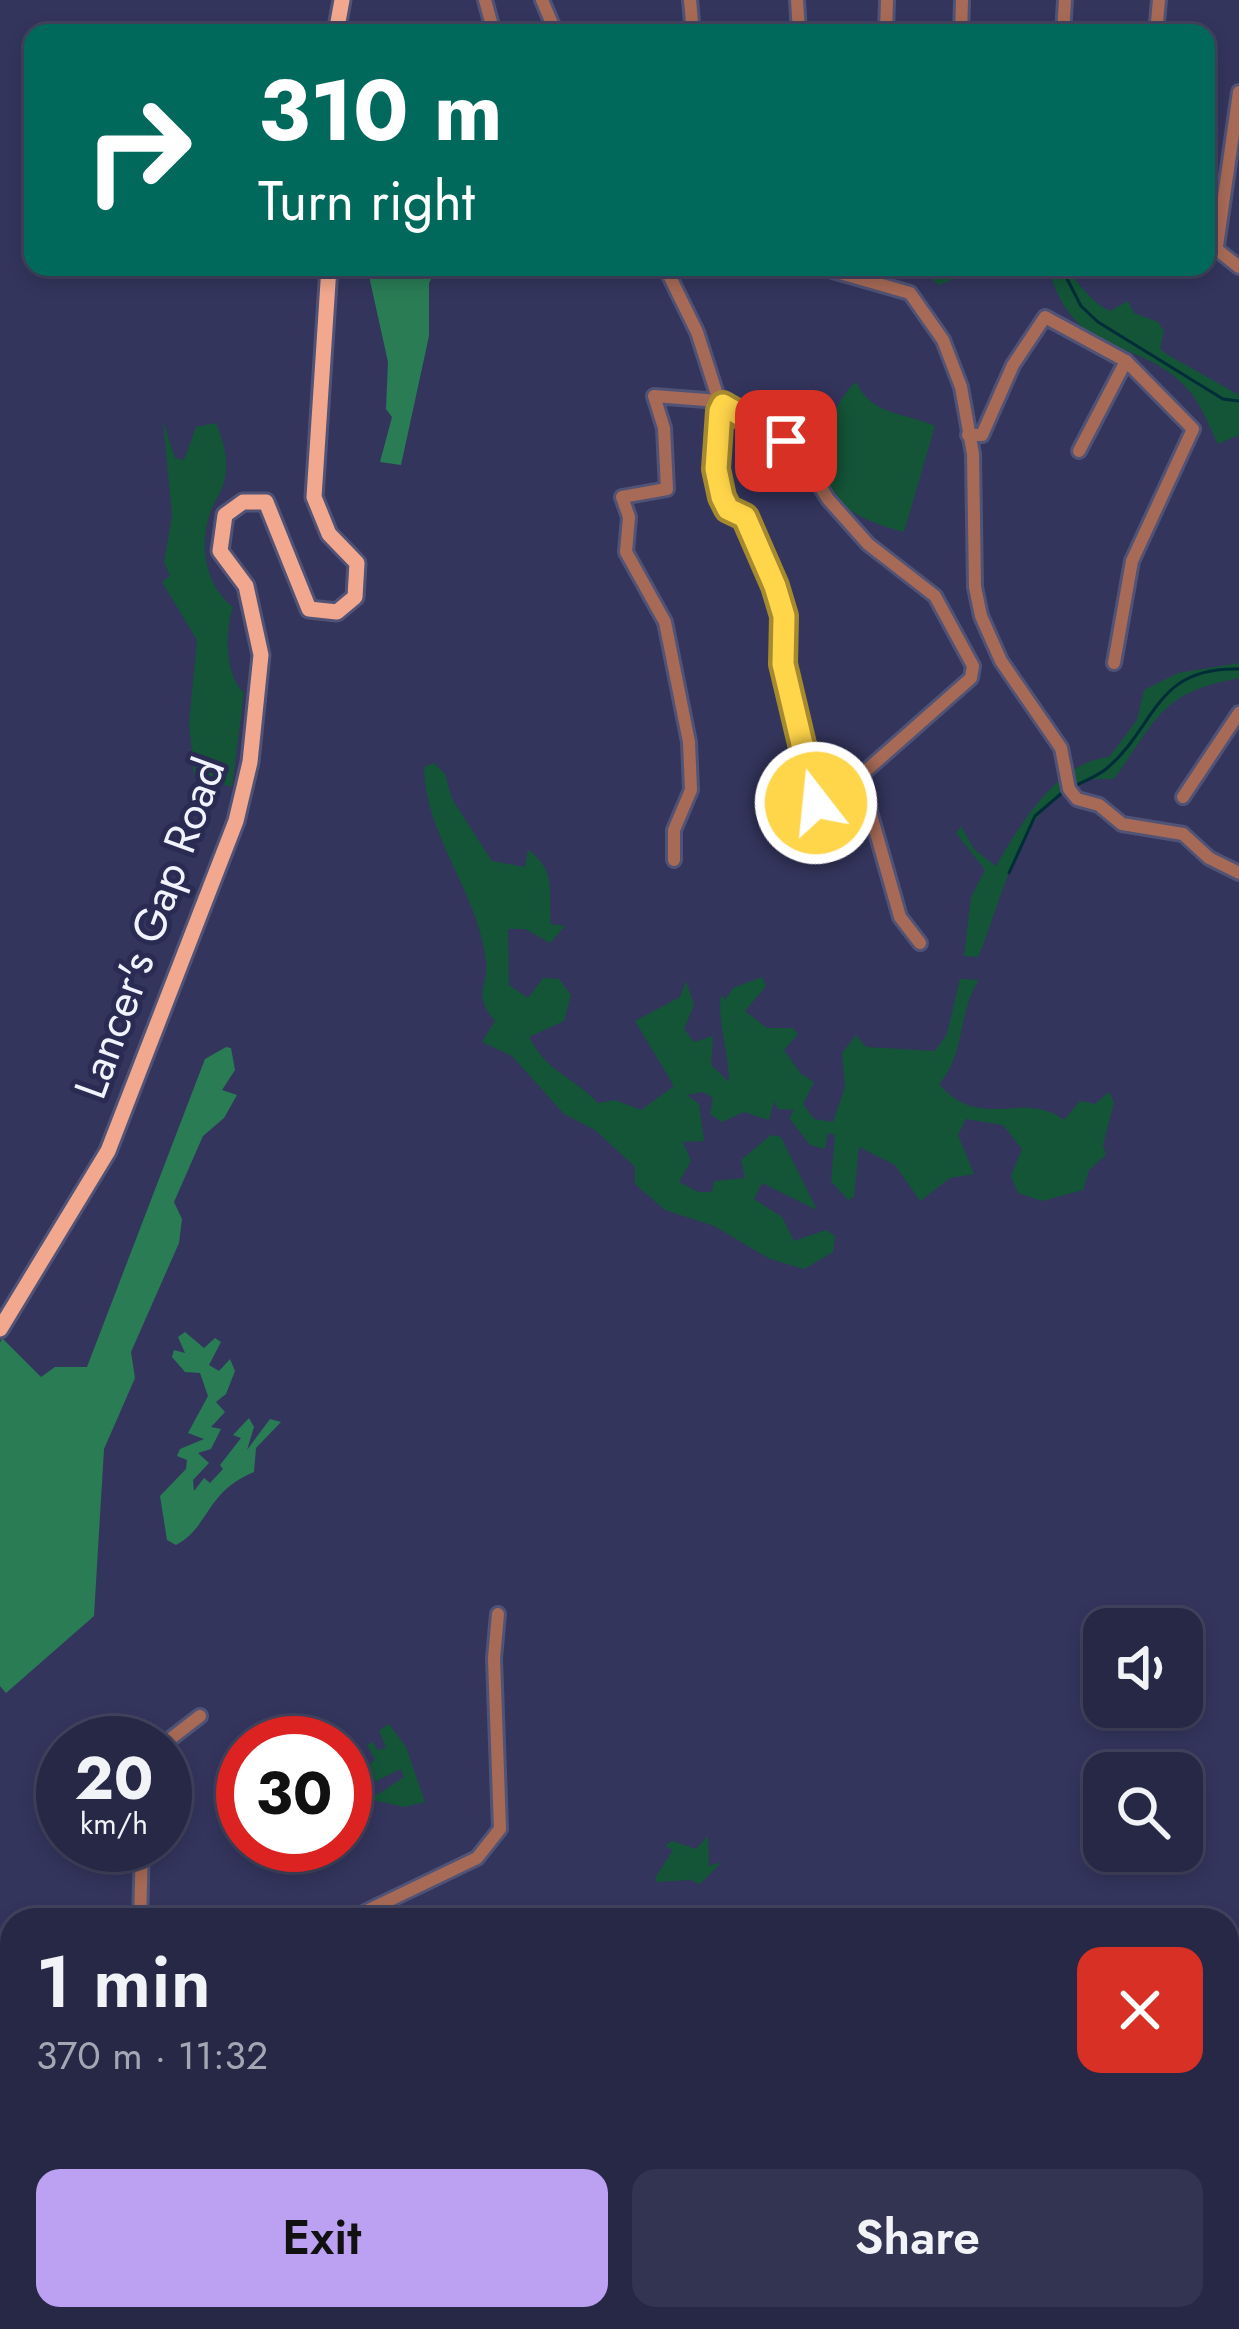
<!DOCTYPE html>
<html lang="en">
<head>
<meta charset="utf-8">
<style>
  :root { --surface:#262846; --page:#323451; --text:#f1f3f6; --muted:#a4a6b3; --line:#42445f; --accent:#bca0f2 }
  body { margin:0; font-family:Jost,sans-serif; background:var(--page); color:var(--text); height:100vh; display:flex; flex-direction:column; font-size:45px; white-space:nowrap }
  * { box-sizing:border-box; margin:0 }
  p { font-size:39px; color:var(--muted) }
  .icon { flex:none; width:66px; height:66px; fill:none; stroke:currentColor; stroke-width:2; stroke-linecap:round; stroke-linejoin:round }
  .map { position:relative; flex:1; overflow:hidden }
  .side { position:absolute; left:0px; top:1908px; width:1239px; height:423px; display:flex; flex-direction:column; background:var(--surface); border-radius:36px 36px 0 0; box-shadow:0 6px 18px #0003,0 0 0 3px var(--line) }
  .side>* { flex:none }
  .top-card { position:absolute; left:24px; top:24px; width:1191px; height:252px; border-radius:24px; box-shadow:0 6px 18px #0003,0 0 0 3px var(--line); background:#00695c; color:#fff; overflow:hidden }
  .tools { position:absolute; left:1083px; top:1608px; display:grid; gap:24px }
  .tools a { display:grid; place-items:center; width:120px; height:120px; border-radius:24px; background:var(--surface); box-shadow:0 6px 18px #0003,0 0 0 3px var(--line); font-size:60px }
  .speed { position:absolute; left:36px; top:1716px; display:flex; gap:24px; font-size:60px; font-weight:700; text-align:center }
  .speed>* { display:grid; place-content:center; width:156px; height:156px; border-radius:50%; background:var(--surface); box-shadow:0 6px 18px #0003,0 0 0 3px var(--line); line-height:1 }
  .speed small { font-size:30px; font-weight:400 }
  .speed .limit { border:18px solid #d22; background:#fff; color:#111 }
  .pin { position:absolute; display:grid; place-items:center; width:102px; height:102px; color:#fff; margin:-51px; border-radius:24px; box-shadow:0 6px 18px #0006 }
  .me { position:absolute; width:132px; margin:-66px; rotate:344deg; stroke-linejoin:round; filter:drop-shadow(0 0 9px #0008) }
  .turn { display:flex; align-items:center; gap:42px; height:252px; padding:0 36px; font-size:54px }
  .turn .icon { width:156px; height:156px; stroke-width:2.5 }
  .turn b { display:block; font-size:84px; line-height:102px }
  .round { display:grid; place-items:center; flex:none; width:126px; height:126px; border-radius:24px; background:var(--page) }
  .summary { display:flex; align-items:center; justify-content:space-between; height:204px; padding:0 36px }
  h1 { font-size:72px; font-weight:600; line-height:90px }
  .button { display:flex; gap:24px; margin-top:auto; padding:24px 36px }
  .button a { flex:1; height:138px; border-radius:24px; background:var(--accent); color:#111; font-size:48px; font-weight:600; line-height:138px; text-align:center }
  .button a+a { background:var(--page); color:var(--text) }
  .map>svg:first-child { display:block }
  .green { fill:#145538 }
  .forest { fill:#2a7c55 }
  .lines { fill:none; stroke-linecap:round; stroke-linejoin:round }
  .stream { stroke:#002d38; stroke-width:3 }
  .minor-casing { stroke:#515376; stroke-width:18 }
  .major-casing { stroke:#515376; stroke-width:21 }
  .minor { stroke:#a76a56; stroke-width:12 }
  .major { stroke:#f2a88f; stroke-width:15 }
  .route-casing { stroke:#a68a30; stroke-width:30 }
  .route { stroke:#ffd54a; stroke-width:21 }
  .labels { text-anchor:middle; stroke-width:10; stroke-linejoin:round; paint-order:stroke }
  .street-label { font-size:45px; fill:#f0f2fc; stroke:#292b52 }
</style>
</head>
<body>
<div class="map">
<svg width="1239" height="2329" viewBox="0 0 1239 2329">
  <rect width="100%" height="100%" fill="#33355d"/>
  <g class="green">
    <path d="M916,267H1058C1080,278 1086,300 1110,311L1128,301L1134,313L1158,322L1164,331L1160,349L1168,355L1239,395V435L1218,444C1210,428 1202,407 1191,393C1142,334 1078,363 1050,274L974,271L939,285Z"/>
    <path d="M856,382C872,416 904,412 935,426L904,532C859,520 818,502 814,449C832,427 834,401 856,382Z"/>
    <path d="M163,421L175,458L184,460L196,427L216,423C223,440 229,459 225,478C223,490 214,501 210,513C199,546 205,585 233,607C225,632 224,674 244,693L232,787L194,775L189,723L197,640L162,582L170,576L164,562L172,515Z"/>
    <path d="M1239,663V678C1161,693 1159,716 1114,779C1102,779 1086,778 1076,783C1017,814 1002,901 978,957L964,956L971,897L985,870L956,833L961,826L974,849L996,866C1020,825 1057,762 1109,757L1137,720L1144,690L1178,673Z"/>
    <path d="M434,763L445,774L452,799L492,861L525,867L528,850C557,870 548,892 551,924L565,926L550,943L525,929H508L509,985L528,998L543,978L559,979L571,995L564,1021L529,1037C548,1074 570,1074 598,1103L615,1100L641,1110L674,1086L635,1021L680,997L686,981L694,1005L684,1029L694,1042L713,1036L711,1065L729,1082C729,1051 717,1024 721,994L725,1000L733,988L762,977L766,986L745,1011L767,1028H793L798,1034L784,1050L801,1074L814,1082L803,1104L814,1119L833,1122L845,1087L842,1053L856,1035L866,1047L935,1051L947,1034L960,979L979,980C957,1013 966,1054 939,1084C981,1133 1023,1089 1064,1120L1080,1101L1095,1104L1109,1092L1114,1102L1103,1145L1106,1155L1089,1170L1083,1190L1042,1201L1018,1193L1011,1176L1022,1149L1003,1125L966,1119L958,1135L974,1174L950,1178L920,1201L895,1165L859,1147L854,1197L848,1200L831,1181L835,1135L828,1133L825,1149L810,1145L789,1118L794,1110L778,1109L774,1101L769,1120L744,1112L722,1122L710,1114L713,1098L703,1092L687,1095L699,1104L704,1141L683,1142L691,1161L679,1182L698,1192H712L714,1181L745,1178L741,1160L771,1135L781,1137L817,1210L762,1183L754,1199L782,1217L794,1241L826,1230L835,1236L833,1252L804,1269L770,1259L714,1226L665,1210L635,1184V1167L595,1130L564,1114L512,1056L482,1042L495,1021C471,992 489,989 486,961C478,892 425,836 424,767Z"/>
    <path d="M389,1724L406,1747L425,1802L404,1807L360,1797L377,1795L404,1777L401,1769L376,1781L353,1778L375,1760L367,1745L373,1742L377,1750L386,1748L379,1730Z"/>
    <path d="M708,1836L709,1866L722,1862L700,1884L690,1880L657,1882L655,1878L673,1850L665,1846L672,1841L696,1849Z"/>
  </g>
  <g class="forest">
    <path d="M367,267H438L429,283V336L401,465L380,462L392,417L386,409L388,362Z"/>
    <path d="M226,1047L231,1048L235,1070L222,1090L237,1095L224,1118L203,1136L174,1202L182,1219L179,1243L131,1352L135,1378L104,1449L94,1616L6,1693L0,1686V1343L2,1338L41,1377L55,1367H87L205,1059Z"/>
    <path d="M185,1332L204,1348L215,1338L221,1342L209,1365L219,1371L230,1359L235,1371L226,1394L216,1402L225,1412L211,1427L221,1429L211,1449L198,1453L209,1463L193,1480L194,1491L204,1478L210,1483L223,1469L220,1465L241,1438L233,1435L249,1418L254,1427L247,1450L270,1419L281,1422L256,1448L254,1472C205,1492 210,1527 176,1545L167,1540L160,1496L186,1469L187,1460L177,1456L180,1449L204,1439L188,1433L208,1396L200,1373L185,1372L172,1357L174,1350L185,1353L178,1337Z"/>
  </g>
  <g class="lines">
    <g class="stream">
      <path d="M988,267H1022"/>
      <path d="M1061,267L1081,306L1098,322L1223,399L1239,401"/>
      <path d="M1071,788C1082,782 1096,777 1106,769C1156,728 1154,666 1239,669"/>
      <path d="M1009,873L1035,816L1063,792"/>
    </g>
    <g class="minor-casing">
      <g id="minor">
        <path d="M485,0L494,33"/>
        <path d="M542,0L556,33"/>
        <path d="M690,0L693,33"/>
        <path d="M797,0L799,33"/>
        <path d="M886,33L887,0"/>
        <path d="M961,33L962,0"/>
        <path d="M1063,33L1065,0"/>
        <path d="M1156,33L1159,0"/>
        <path d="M1206,241L1239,267"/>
        <path d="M1217,246L1239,92"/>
        <path d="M665,267L697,332L719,401L796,448L828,499L868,544L935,596L973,666L971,678L860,776"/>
        <path d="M819,267L910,293L943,340L961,387L973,454L975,587L981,616L1001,661L1061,748L1069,789L1077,799L1099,805L1122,824L1183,834L1209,858L1239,873"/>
        <path d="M723,405L716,469L722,497L728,509L745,517L774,586L784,617L783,664L811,789L860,776L900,917L920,943"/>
        <path d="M968,435H982L1013,365L1045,317L1126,361L1193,429L1132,561L1114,663"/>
        <path d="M1079,451L1126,361"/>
        <path d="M1183,797L1239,713"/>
        <path d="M674,860V830L691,790L689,742L665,622L626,552L629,517L622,497L667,489L664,428L654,396L719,401"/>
        <path d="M165,1743L200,1716"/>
        <path d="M140,1920L142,1845"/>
        <path d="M348,1920L477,1858L500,1829L494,1658L498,1614"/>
        <path d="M0,1984L12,1983"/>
      </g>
    </g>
    <g class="major-casing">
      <g id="major">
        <path d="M336,33L342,0"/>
        <path d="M0,1329L108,1151L236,821L250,762L261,655L246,586L220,551L225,515L243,502H266L309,609L337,612L355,597L357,563L329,534L314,497L329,267"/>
      </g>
    </g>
    <use href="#minor" class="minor"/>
    <use href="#major" class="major"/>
  </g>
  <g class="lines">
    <g class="route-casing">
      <path id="route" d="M786,441L723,405L720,411L716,469L722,497L728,509L745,517L775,586L784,616L783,664L816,803"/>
    </g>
    <use href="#route" class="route"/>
  </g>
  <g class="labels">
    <g class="street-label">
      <text transform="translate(149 928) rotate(-70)" y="16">Lancer's Gap Road</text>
    </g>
  </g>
</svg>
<div class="tools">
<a><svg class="icon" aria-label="sound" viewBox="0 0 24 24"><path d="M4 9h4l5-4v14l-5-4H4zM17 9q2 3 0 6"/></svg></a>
<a><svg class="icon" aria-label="search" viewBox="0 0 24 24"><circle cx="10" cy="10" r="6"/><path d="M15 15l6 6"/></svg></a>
</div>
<div class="speed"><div>20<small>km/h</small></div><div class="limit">30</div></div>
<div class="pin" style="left:786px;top:441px;background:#d93025"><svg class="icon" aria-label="arrive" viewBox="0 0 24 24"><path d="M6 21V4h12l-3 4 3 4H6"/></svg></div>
<svg class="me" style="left:816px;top:803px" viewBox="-20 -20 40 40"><circle r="17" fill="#ffd54a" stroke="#fff" stroke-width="3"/><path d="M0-11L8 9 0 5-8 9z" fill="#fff"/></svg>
<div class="top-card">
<div class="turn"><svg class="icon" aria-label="right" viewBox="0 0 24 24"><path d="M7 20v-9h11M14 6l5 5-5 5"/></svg><div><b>310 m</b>Turn right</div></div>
</div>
<section class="side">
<div class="summary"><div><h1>1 min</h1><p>370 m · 11:32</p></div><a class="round" style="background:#d93025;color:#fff"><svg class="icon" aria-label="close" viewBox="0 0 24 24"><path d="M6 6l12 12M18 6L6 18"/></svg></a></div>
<div class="button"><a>Exit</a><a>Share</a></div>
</section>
</div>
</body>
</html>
